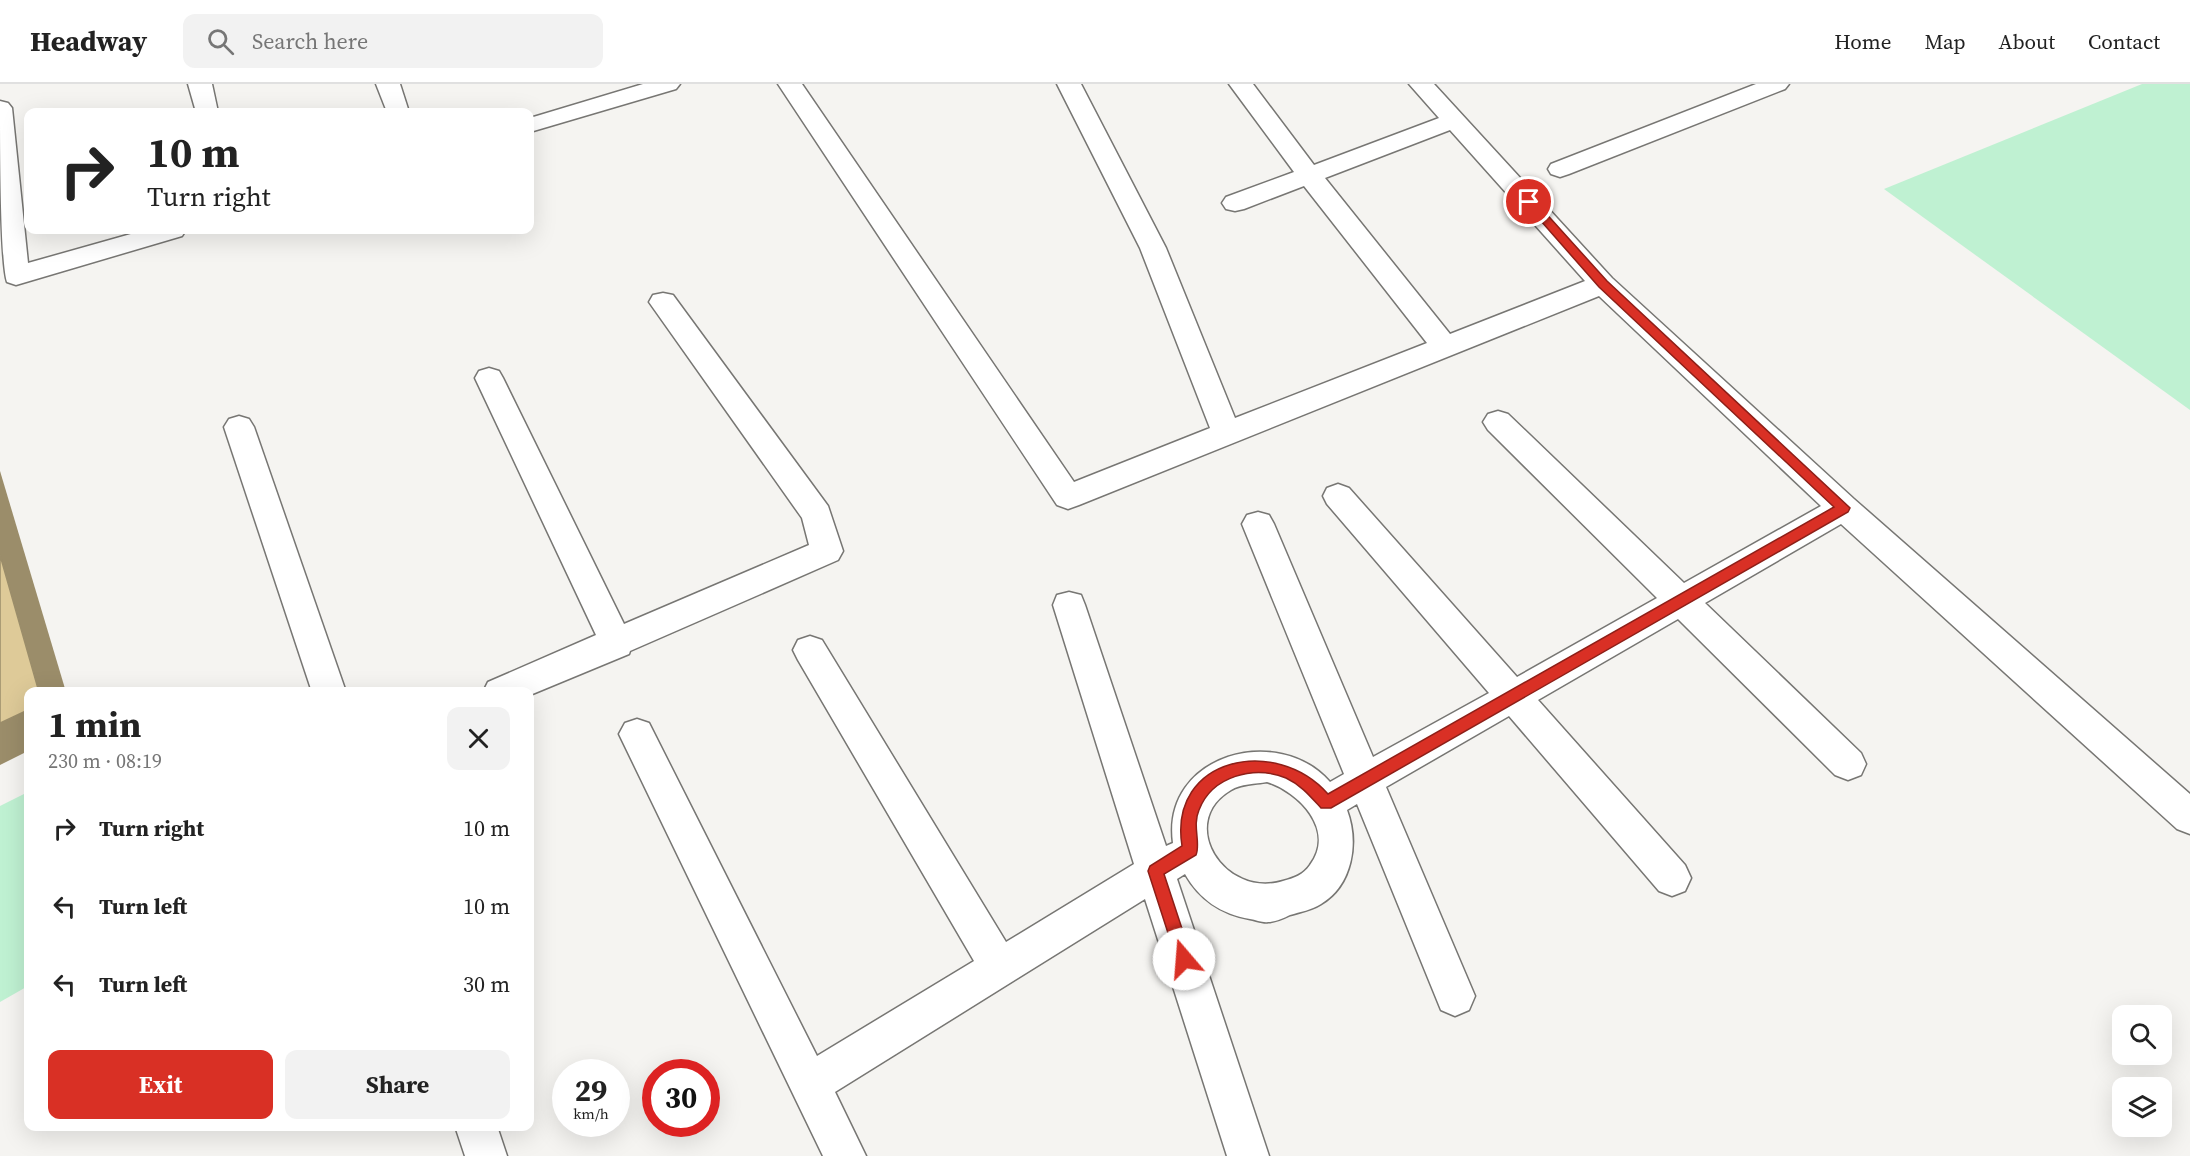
<!DOCTYPE html>
<html lang="en">
<head>
<meta charset="utf-8">
<style>
  :root { --surface:#fff; --page:#f2f2f2; --text:#222; --muted:#767676; --line:#e0e0e0; --accent:#d93025 }
  body { margin:0; font-family:"Source Serif 4",serif; background:var(--page); color:var(--text); height:100vh; display:flex; flex-direction:column; font-size:22px; white-space:nowrap }
  * { box-sizing:border-box; margin:0 }
  p { font-size:20px; color:var(--muted) }
  .icon { flex:none; width:33px; height:33px; fill:none; stroke:currentColor; stroke-width:2; stroke-linecap:round; stroke-linejoin:round }
  .map { position:relative; flex:1; overflow:hidden }
  .sheet { position:absolute; left:24px; top:603px; width:510px; height:444px; display:flex; flex-direction:column; background:var(--surface); border-radius:12px; box-shadow:0 6px 24px #0002 }
  .sheet>* { flex:none }
  .guide { position:absolute; left:24px; top:24px; width:510px; height:126px; border-radius:12px; box-shadow:0 6px 24px #0002; background:#fff; color:var(--text); overflow:hidden }
  .buttons { position:absolute; left:2112px; top:921px; display:grid; gap:12px }
  .buttons a { display:grid; place-items:center; width:60px; height:60px; border-radius:12px; background:var(--surface); box-shadow:0 6px 24px #0002; font-size:30px }
  .speed { position:absolute; left:552px; top:975px; display:flex; gap:12px; font-size:30px; font-weight:700; text-align:center }
  .speed>* { display:grid; place-content:center; width:78px; height:78px; border-radius:50%; background:var(--surface); box-shadow:0 6px 24px #0002; line-height:1 }
  .speed small { font-size:15px; font-weight:400 }
  .speed .limit { border:9px solid #d22; background:#fff; color:#111 }
  .pin { position:absolute; display:grid; place-items:center; width:51px; height:51px; color:#fff; margin:-26px; border:3px solid #fff; border-radius:50%; box-shadow:0 2px 6px #0007 }
  .me { position:absolute; width:66px; margin:-33px; rotate:342deg; stroke-linejoin:round; filter:drop-shadow(0 0 4px #0008) }
  .turn { display:flex; align-items:center; gap:21px; height:126px; padding:0 24px; font-size:27px }
  .turn .icon { width:78px; height:78px; stroke-width:2.5 }
  .turn b { display:block; font-size:42px; line-height:51px }
  .round { display:grid; place-items:center; flex:none; width:63px; height:63px; border-radius:12px; background:var(--page) }
  .head { display:flex; align-items:center; justify-content:space-between; height:102px; padding:0 24px }
  h1 { font-size:36px; font-weight:700; line-height:45px }
  .primary-button { display:flex; gap:12px; margin-top:auto; padding:12px 24px }
  .primary-button a { flex:1; height:69px; border-radius:12px; background:var(--accent); color:#fff; font-size:24px; font-weight:700; line-height:69px; text-align:center }
  .primary-button a+a { background:var(--page); color:var(--text) }
  ul { padding:0; list-style:none }
  li { display:flex; align-items:center; gap:18px; height:78px; padding:0 24px }
  li div { flex:1 }
  li b { display:block; font-size:22px }
  li em { font-style:normal }
  header { display:flex; align-items:center; gap:36px; box-sizing:border-box; height:84px; padding:0 30px; background:var(--surface); border-bottom:2px solid var(--line) }
  header strong { font-size:28px }
  nav { display:flex; gap:33px; margin-inline-start:auto; font-size:21px }
  .search { width:420px; height:54px; background:var(--page); display:flex; align-items:center; gap:15px; box-sizing:border-box; padding:0 21px; border-radius:12px; color:var(--muted); font-size:22px }
  .map>svg:first-child { display:block }
  .green { fill:#bff1d2 }
  .lines { fill:none; stroke-linecap:round; stroke-linejoin:round }
  .minor-casing { stroke:#777673; stroke-width:3 }
  .minor { fill:#fff; fill-rule:evenodd }
  .shaded-wall { fill:#9b8d6a }
  .building { fill:#deca98; stroke:#9b8d6a; stroke-width:1.5 }
  .route { fill:#d93025; stroke:#8d1f18; stroke-width:1.5 }
</style>
</head>
<body>
<header>
<strong>Headway</strong>
<div class="search"><svg class="icon" aria-label="search" viewBox="0 0 24 24"><circle cx="10" cy="10" r="6"/><path d="M15 15l6 6"/></svg>Search here</div>
<nav><a>Home</a><a>Map</a><a>About</a><a>Contact</a></nav>
</header>
<div class="map">
<svg width="2190" height="1072" viewBox="0 0 2190 1072">
  <rect width="100%" height="100%" fill="#f5f4f1"/>
  <g class="green">
    <path d="M2142,0H2190V326L1884,105Z"/>
    <path d="M28,708V902L0,918V722Z"/>
  </g>
  <g class="lines">
    <g class="minor-casing">
      <g id="minor">
        <path d="M188,0H212L218,28H196Z"/>
        <path d="M376,0H400L409,28H387Z"/>
        <path d="M643,0H680L676,5L530,48V34Z"/>
        <path d="M778,0H802L1074,398L1210,344L1140,164L1057,0H1081L1166,164L1235,334L1427,259L1304,102L1244,125L1235,127L1226,125L1222,119L1226,113L1294,88L1229,0H1253L1314,81L1439,34L1409,0H1434L1612,194L1854,415L2190,710V750L2177,745L1841,440L1705,519L1861,669L1866,680L1861,691L1848,696L1835,691L1678,535L1538,616L1685,781L1691,794L1685,807L1672,812L1659,807L1509,632L1386,703L1475,912L1469,926L1455,932L1441,926L1357,720L1347,726C1359,758 1353,801 1321,820C1312,826 1300,828 1290,831C1284,834 1275,838 1268,838C1263,839 1256,836 1250,835C1221,830 1200,816 1185,790L1177,795L1269,1072H1227L1145,815L835,1008L866,1072H823L619,650L625,639L637,635L649,639L817,972L974,877L798,576L793,566L798,556L810,552L822,556L1006,858L1134,780L1053,521L1057,511L1069,508L1081,511L1085,521L1166,762L1173,759C1161,670 1279,639 1330,698L1344,690L1242,440L1247,431L1258,428L1269,431L1274,440L1373,673L1489,609L1327,420L1323,412L1327,404L1338,400L1349,404L1517,593L1657,514L1488,346L1483,338L1488,330L1498,327L1508,330L1684,499L1821,422L1599,212L1079,421L1068,425L1057,421ZM1450,46L1585,197L1450,250L1325,94ZM1267,698C1299,708 1336,746 1310,781C1303,791 1294,794 1283,797C1224,815 1176,738 1231,706C1240,700 1256,700 1267,698Z"/>
        <path d="M1756,0H1789L1785,5L1569,90L1560,93L1551,90L1548,85L1551,80Z"/>
        <path d="M0,17L8,19L12,24L28,179L145,146H186L182,152L16,201L7,198C0,178 0,49 0,17Z"/>
        <path d="M663,209L673,211L828,422L843,467L838,476L630,567L629,570L530,611V608H483L488,598L596,551L475,294L479,287L489,284L499,287L503,294L624,540L809,461L802,434L649,218L653,211Z"/>
        <path d="M239,332L249,335L254,343L346,608H312L224,343L229,335Z"/>
        <path d="M455,1042H497L507,1072H465Z"/>
      </g>
    </g>
    <use href="#minor" class="minor"/>
  </g>
  <g class="shaded-wall">
    <path d="M0,387L66,608H39L0,471Z"/>
    <path d="M28,626V667L0,681V639Z"/>
  </g>
  <path class="building" d="M0,471L39,608H28V626L0,639Z"/>
  <path class="route" d="M1526,115H1533L1607,197L1850,424L1848,428L1331,724H1321C1310,712 1301,701 1286,694C1254,681 1212,692 1199,726C1192,742 1201,759 1196,771L1164,790L1192,875L1190,880L1184,883L1178,880L1148,787L1150,782L1182,762C1168,673 1276,651 1328,710L1834,423L1599,203L1526,120Z"/>
</svg>
<div class="buttons">
<a><svg class="icon" aria-label="search" viewBox="0 0 24 24"><circle cx="10" cy="10" r="6"/><path d="M15 15l6 6"/></svg></a>
<a><svg class="icon" aria-label="layers" viewBox="0 0 24 24"><path d="M12 4l9 5-9 5-9-5zM3 14l9 5 9-5"/></svg></a>
</div>
<div class="speed"><div>29<small>km/h</small></div><div class="limit">30</div></div>
<div class="pin" style="left:1529px;top:118px;background:#d93025"><svg class="icon" aria-label="arrive" viewBox="0 0 24 24"><path d="M6 21V4h12l-3 4 3 4H6"/></svg></div>
<svg class="me" style="left:1184px;top:875px" viewBox="-20 -20 40 40"><circle r="19" fill="#fff"/><path d="M0-13L10 11 0 6-10 11z" fill="#d93025"/></svg>
<div class="guide">
<div class="turn"><svg class="icon" aria-label="right" viewBox="0 0 24 24"><path d="M7 20v-9h11M14 6l5 5-5 5"/></svg><div><b>10 m</b>Turn right</div></div>
</div>
<section class="sheet">
<div class="head"><div><h1>1 min</h1><p>230 m · 08:19</p></div><a class="round"><svg class="icon" aria-label="close" viewBox="0 0 24 24"><path d="M6 6l12 12M18 6L6 18"/></svg></a></div>
<ul>
<li><svg class="icon" aria-label="right" viewBox="0 0 24 24"><path d="M7 20v-9h11M14 6l5 5-5 5"/></svg><div><b>Turn right</b></div><em>10 m</em></li>
<li><svg class="icon" aria-label="left" viewBox="0 0 24 24"><path d="M17 20v-9H6M10 6l-5 5 5 5"/></svg><div><b>Turn left</b></div><em>10 m</em></li>
<li><svg class="icon" aria-label="left" viewBox="0 0 24 24"><path d="M17 20v-9H6M10 6l-5 5 5 5"/></svg><div><b>Turn left</b></div><em>30 m</em></li>
</ul>
<div class="primary-button"><a>Exit</a><a>Share</a></div>
</section>
</div>
</body>
</html>
